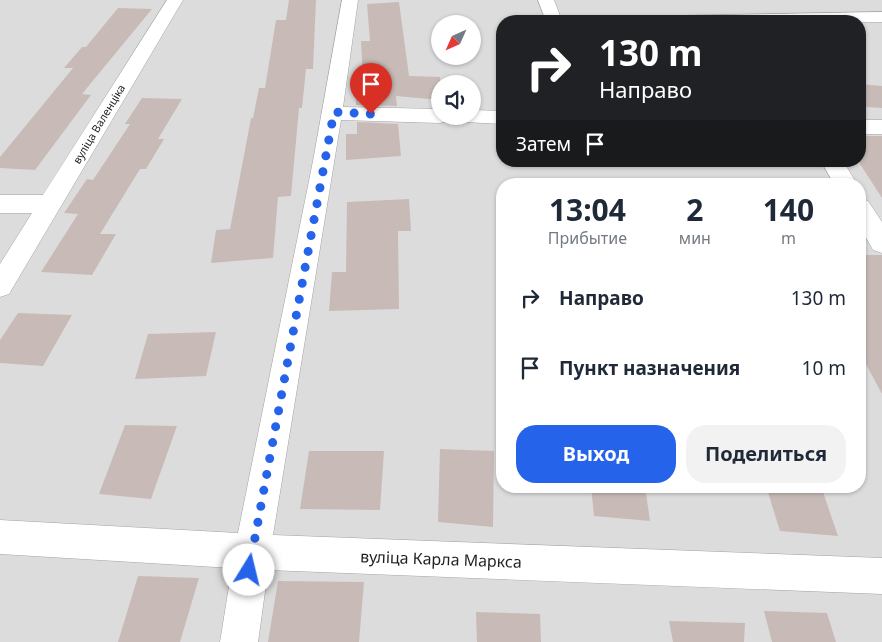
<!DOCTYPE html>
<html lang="ru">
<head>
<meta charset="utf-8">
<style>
  :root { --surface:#fff; --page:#f2f2f3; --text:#1f2937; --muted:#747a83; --accent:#2563eb }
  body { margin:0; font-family:"Noto Sans",sans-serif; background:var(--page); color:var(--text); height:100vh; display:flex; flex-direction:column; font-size:19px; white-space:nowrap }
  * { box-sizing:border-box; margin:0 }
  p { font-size:16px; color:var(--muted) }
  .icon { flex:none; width:28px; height:28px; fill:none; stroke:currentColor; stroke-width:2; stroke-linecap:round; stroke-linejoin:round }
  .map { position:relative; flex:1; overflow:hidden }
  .details { position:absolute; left:496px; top:178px; width:370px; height:315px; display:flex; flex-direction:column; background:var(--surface); border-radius:20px; box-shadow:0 1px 4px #0004 }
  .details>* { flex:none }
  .guide { position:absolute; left:496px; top:15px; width:370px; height:152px; border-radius:20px; box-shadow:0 1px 4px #0004; background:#202124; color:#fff; overflow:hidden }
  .needle { width:32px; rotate:225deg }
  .fabs { position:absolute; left:431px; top:15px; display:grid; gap:10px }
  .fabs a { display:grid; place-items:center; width:50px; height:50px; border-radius:50%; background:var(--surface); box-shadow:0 1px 4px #0004; font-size:25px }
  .pin { position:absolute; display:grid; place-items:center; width:42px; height:42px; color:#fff; margin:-51px -21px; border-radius:50% 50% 50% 0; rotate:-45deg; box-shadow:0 0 5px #0007 }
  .pin .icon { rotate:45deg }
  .me { position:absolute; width:55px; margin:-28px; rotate:9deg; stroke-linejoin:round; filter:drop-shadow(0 0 4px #0008) }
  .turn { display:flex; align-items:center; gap:18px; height:105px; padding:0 20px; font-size:22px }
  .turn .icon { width:65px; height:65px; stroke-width:2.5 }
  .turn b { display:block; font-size:35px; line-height:42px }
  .then { display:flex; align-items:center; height:48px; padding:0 20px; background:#0003; gap:10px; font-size:19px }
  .eta { display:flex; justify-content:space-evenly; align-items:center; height:85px; text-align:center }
  .eta b { font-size:30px; font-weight:700; line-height:35px }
  .cta { display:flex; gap:10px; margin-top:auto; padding:10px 20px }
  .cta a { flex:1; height:58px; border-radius:20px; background:var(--accent); color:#fff; font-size:20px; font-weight:700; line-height:58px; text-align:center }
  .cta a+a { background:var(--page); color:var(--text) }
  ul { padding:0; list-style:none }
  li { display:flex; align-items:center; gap:15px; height:70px; padding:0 20px }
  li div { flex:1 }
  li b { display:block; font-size:19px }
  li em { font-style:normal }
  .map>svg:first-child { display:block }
  .residential { fill:#dddcdc; fill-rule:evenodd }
  .building { fill:#c8bbb7 }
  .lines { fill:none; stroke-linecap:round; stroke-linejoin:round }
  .minor-casing { stroke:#a3a3a3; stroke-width:1 }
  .minor { fill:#fff; fill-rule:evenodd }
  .route { stroke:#2563eb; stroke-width:9; stroke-dasharray:0 16.2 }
  .labels { text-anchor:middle; stroke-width:4; stroke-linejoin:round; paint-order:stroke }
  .far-street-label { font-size:11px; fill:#1f1f1f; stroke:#fff }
  .near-street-label { font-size:16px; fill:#1f1f1f; stroke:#fff }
</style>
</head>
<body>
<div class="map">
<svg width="882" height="642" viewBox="0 0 882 642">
  <rect width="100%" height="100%" fill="#f0eae4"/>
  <path class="residential" d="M0,0H882V642H0ZM502,21H860V161H502ZM440,24H472V56H440ZM440,84H472V116H440ZM502,184H860V486H502Z"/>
  <g class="building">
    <path d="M289,0H316L313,69H306L302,108H299L291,196L278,197L273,258L211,263L216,230L230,229L251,118H253L259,88H265L276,20H286Z"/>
    <path d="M399,2L409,76L440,77V100L396,96L397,106L356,105L355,80H363L361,41H370L367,4Z"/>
    <path d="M118,8L152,9L82,94L91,95L35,170L0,168V157L73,68H64L82,47H86Z"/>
    <path d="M860,84L882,86V108L866,107L860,99Z"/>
    <path d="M142,98L182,99L158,139H164L146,169H140L100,234H116L92,275L41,272L78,214L64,213L87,179L93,180L130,124H125Z"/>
    <path d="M357,122L398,124L401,156L346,160V134H357Z"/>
    <path d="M860,136H882V198L860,164Z"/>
    <path d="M409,199L411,231H398L399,309L329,311L332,272H346L347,202Z"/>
    <path d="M860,255H882V394L860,353Z"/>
    <path d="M18,313L72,315L43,366L0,363V340Z"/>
    <path d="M216,332L206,376L135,379L148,334Z"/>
    <path d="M125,425L177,426L151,499L99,494Z"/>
    <path d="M440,449L494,451L493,527L438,522Z"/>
    <path d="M309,451H384L380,510L300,509Z"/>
    <path d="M591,486H645L650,521L594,516Z"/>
    <path d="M766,486H821L838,536L780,531Z"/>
    <path d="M138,576L199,578L180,642H118Z"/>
    <path d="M278,581L364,582L359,642H268Z"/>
    <path d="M764,611L827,613L836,642H772Z"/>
    <path d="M476,612L540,614L541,642H477Z"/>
    <path d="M669,621L745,623L744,642H673Z"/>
  </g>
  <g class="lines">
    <g class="minor-casing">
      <g id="minor">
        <path d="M167,0H183L9,294L0,297V264L32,213H0V195H43Z"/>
        <path d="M342,0H358L343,107L440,109V116H472V110L502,111V124L447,121L440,123L341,120L273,535L882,558V594L268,570L258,642H220L232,568L0,554V520L238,533L313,161Z"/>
        <path d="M538,0H554L562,21H546Z"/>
        <path d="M882,12V22L653,21L656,17L662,16Z"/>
        <rect x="860" y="120" width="22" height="14"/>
        <path d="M821,161H843L857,184H834Z"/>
        <path d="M860,198L868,201L882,222V253L873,250L860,227Z"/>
      </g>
    </g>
    <use href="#minor" class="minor"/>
  </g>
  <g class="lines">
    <path class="route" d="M249,570L334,112L371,114"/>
  </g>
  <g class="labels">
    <g class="far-street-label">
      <text transform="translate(99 124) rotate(-59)" y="4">вуліца Валенціка</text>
    </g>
    <g class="near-street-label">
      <text transform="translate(441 559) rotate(2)" y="6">вуліца Карла Маркса</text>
    </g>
  </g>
</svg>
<div class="fabs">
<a><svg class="needle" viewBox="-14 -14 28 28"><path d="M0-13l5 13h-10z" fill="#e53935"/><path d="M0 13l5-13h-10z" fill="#747a83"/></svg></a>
<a><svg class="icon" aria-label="sound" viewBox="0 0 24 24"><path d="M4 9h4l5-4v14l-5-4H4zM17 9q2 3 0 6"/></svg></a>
</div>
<div class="pin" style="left:371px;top:114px;background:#d93025"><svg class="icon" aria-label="arrive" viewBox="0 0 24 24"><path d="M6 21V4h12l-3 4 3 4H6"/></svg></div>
<svg class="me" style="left:249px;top:570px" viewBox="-20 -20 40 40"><circle r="19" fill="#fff"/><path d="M0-13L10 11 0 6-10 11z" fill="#2563eb"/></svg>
<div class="guide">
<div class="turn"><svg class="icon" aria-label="right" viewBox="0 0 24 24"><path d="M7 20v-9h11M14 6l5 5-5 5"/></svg><div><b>130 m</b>Направо</div></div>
<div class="then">Затем<svg class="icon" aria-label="arrive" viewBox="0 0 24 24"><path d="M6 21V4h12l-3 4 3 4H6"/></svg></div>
</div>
<section class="details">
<div class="eta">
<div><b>13:04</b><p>Прибытие</p></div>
<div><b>2</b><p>мин</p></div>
<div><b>140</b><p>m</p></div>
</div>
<ul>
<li><svg class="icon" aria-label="right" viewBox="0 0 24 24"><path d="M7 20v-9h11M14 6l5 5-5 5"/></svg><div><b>Направо</b></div><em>130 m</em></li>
<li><svg class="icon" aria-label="arrive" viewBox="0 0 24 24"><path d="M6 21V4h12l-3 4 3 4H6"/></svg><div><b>Пункт назначения</b></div><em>10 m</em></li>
</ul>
<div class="cta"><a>Выход</a><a>Поделиться</a></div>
</section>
</div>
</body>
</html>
